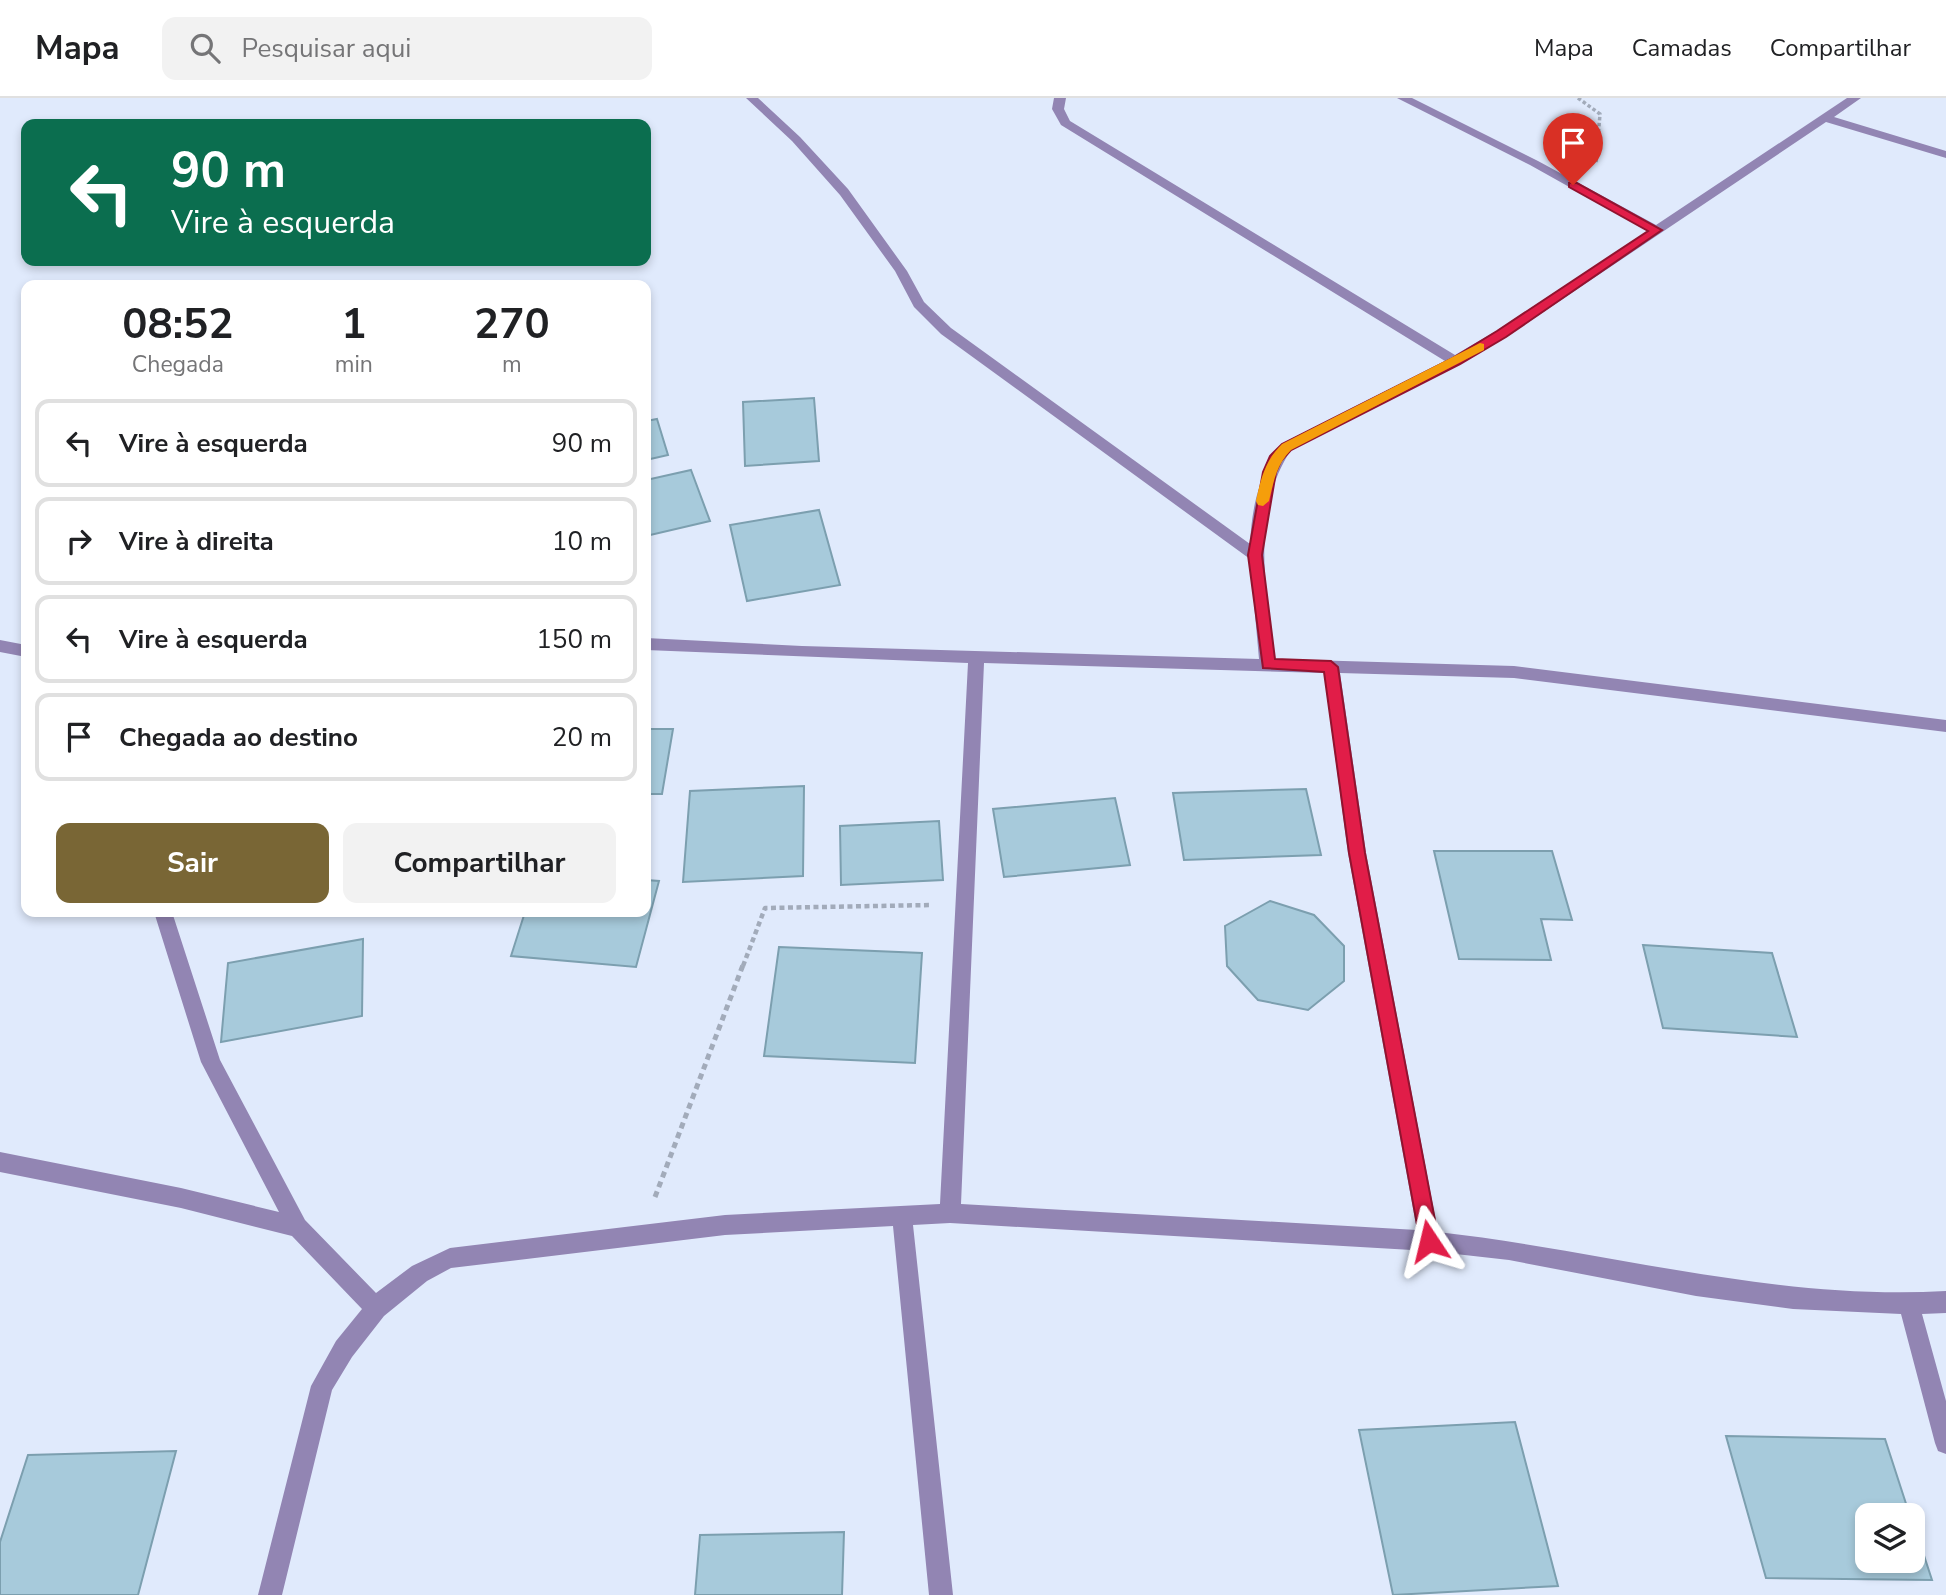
<!DOCTYPE html>
<html lang="pt">
<head>
<meta charset="utf-8">
<style>
  :root { --surface:#fff; --page:#f2f2f2; --text:#202124; --muted:#757577; --line:#e0e0e0; --accent:#796635 }
  body { margin:0; font-family:"Nunito Sans",sans-serif; background:var(--page); color:var(--text); height:100vh; display:flex; flex-direction:column; font-size:26px; white-space:nowrap }
  * { box-sizing:border-box; margin:0 }
  p { font-size:23px; color:var(--muted) }
  .icon { flex:none; width:38px; height:38px; fill:none; stroke:currentColor; stroke-width:2; stroke-linecap:round; stroke-linejoin:round }
  .map { position:relative; flex:1; overflow:hidden }
  .sheet { position:absolute; left:21px; top:182px; width:630px; height:637px; display:flex; flex-direction:column; background:var(--surface); border-radius:14px; box-shadow:0 4px 10px #0003 }
  .sheet>* { flex:none }
  .banner { position:absolute; left:21px; top:21px; width:630px; height:147px; border-radius:14px; box-shadow:0 4px 10px #0003; background:#0b6e4f; color:#fff; overflow:hidden }
  .fabs { position:absolute; left:1855px; top:1405px; display:grid; gap:14px }
  .fabs a { display:grid; place-items:center; width:70px; height:70px; border-radius:14px; background:var(--surface); box-shadow:0 4px 10px #0003; font-size:35px }
  .pin { position:absolute; display:grid; place-items:center; width:60px; height:60px; color:#fff; margin:-72px -30px; border-radius:50% 50% 50% 0; rotate:-45deg; box-shadow:0 0 7px #0007 }
  .pin .icon { rotate:45deg }
  .me { position:absolute; width:77px; margin:-38px; rotate:350deg; stroke-linejoin:round; filter:drop-shadow(0 0 5px #0008) }
  .turn { display:flex; align-items:center; gap:24px; height:147px; padding:0 35px; font-size:32px }
  .turn .icon { width:91px; height:91px; stroke-width:2.5 }
  .turn b { display:block; font-size:49px; line-height:60px }
  .eta { display:flex; justify-content:space-evenly; align-items:center; height:119px; text-align:center }
  .eta b { font-size:42px; font-weight:700; line-height:49px }
  .button { display:flex; gap:14px; margin-top:auto; padding:14px 35px }
  .button a { flex:1; height:80px; border-radius:14px; background:var(--accent); color:#fff; font-size:28px; font-weight:700; line-height:80px; text-align:center }
  .button a+a { background:var(--page); color:var(--text) }
  ul { padding:0; list-style:none }
  li { display:flex; align-items:center; gap:21px; height:88px; margin:0 14px 10px; padding:0 21px; border:4px solid var(--line); border-radius:14px }
  li div { flex:1 }
  li b { display:block; font-size:26px }
  li em { font-style:normal }
  header { display:flex; align-items:center; gap:42px; box-sizing:border-box; height:98px; padding:0 35px; background:var(--surface); border-bottom:2px solid var(--line) }
  header strong { font-size:33px }
  nav { display:flex; gap:38px; margin-inline-start:auto; font-size:24px }
  .search { width:490px; height:63px; background:var(--page); display:flex; align-items:center; gap:18px; box-sizing:border-box; padding:0 24px; border-radius:14px; color:var(--muted); font-size:26px }
  .map>svg:first-child { display:block }
  .building { fill:#a7cadb; stroke:#7c9faf; stroke-width:2 }
  .lines { fill:none; stroke-linecap:round; stroke-linejoin:round }
  .path-far2 { stroke:#a2abba; stroke-width:3.5; stroke-dasharray:3.5 2.5; stroke-linecap:butt }
  .path-far1 { stroke:#a2abba; stroke-width:4.5; stroke-dasharray:5 3.5; stroke-linecap:butt }
  .path { stroke:#a2abba; stroke-width:5; stroke-dasharray:6 4.5; stroke-linecap:butt }
  .minor { fill:#9285b3; fill-rule:evenodd }
  .route { fill:#e11d48; stroke:#92132f; stroke-width:2 }
  .slow { fill:#f59e0b }
</style>
</head>
<body>
<header>
<strong>Mapa</strong>
<div class="search"><svg class="icon" aria-label="search" viewBox="0 0 24 24"><circle cx="10" cy="10" r="6"/><path d="M15 15l6 6"/></svg>Pesquisar aqui</div>
<nav><a>Mapa</a><a>Camadas</a><a>Compartilhar</a></nav>
</header>
<div class="map">
<svg width="1946" height="1497" viewBox="0 0 1946 1497">
  <rect width="100%" height="100%" fill="#e0eafc"/>
  <g class="building">
    <path d="M814,300L819,363L745,368L743,304Z"/>
    <path d="M657,321L668,357L646,362V323Z"/>
    <path d="M691,372L710,423L646,438V382Z"/>
    <path d="M819,412L840,487L747,503L730,427Z"/>
    <path d="M646,631H673L662,696H646Z"/>
    <path d="M804,688L803,778L683,784L690,693Z"/>
    <path d="M1306,691L1321,757L1184,762L1173,695Z"/>
    <path d="M1115,700L1130,767L1004,779L993,711Z"/>
    <path d="M939,723L943,782L841,787L840,728Z"/>
    <path d="M1434,753H1552L1572,822L1541,821L1551,862L1459,861Z"/>
    <path d="M646,782L659,783L636,869L511,858L525,814H646Z"/>
    <path d="M1270,803L1314,817L1344,848V883L1308,912L1258,902L1227,868L1225,828Z"/>
    <path d="M363,841L362,918L221,944L228,865Z"/>
    <path d="M1643,847L1772,855L1797,939L1663,930Z"/>
    <path d="M779,849L922,855L915,965L764,958Z"/>
    <path d="M1515,1324L1558,1488L1393,1497L1359,1332Z"/>
    <path d="M1726,1338L1885,1341L1910,1418H1867V1463H1913V1424L1932,1482L1766,1480Z"/>
    <path d="M176,1353L138,1497H0V1444L28,1357Z"/>
    <path d="M844,1434L842,1497H695L700,1437Z"/>
  </g>
  <g class="lines">
    <path class="path-far2" d="M1578,0L1600,16L1596,65"/>
    <path class="path-far1" d="M743,868L765,810L931,807"/>
    <path class="path" d="M655,1099L743,867"/>
    <g class="minor">
      <path d="M746,0H758L800,39L848,91L907,173L924,204L951,230L1250,446C1252,407 1259,378 1281,346L1445,263L1061,27L1052,11L1054,0H1066L1064,11L1070,23L1455,257L1496,233L1648,133L1530,67L1397,0H1412L1538,63L1656,127L1847,0H1861L1834,19L1946,53V60L1826,24L1506,239L1460,266L1291,352C1250,414 1266,492 1275,561L1514,568L1946,622V634L1514,580L1340,575L1366,755L1438,1134C1607,1153 1774,1203 1946,1193V1215L1922,1216L1946,1303V1356L1938,1353L1935,1345L1901,1216L1793,1211L1696,1198L1509,1162L1429,1153L950,1125L913,1127L953,1497H929L893,1128L725,1137L451,1170L427,1183L384,1218L352,1259L332,1292L282,1497H258L311,1288L336,1243L362,1211L292,1138L181,1110L0,1074V1054L181,1090L279,1114L201,964L154,814H172L220,962L305,1122L376,1195L412,1168L450,1150L725,1117L940,1106L968,565L646,552V540L802,548L1259,561L1250,461L941,236L914,209L895,173L840,97L792,43ZM984,565L1324,575L1348,755L1417,1132L961,1106Z"/>
      <path d="M0,542L26,547V559L0,554Z"/>
    </g>
  </g>
  <path class="route" d="M1569,85H1577L1662,132L1506,239L1460,266L1291,352L1281,363L1276,374L1262,457L1275,561L1331,563L1338,569L1365,755L1439,1143L1436,1149L1429,1152L1423,1149L1420,1143L1349,755L1324,574L1263,570L1248,457L1263,374L1270,358L1282,346L1451,261L1497,233L1648,133L1569,89Z"/>
  <path class="slow" d="M1480,245L1484,246V252L1291,352C1276,367 1274,383 1269,403L1263,408L1258,407L1256,403C1261,380 1265,363 1282,346Z"/>
</svg>
<div class="fabs">
<a><svg class="icon" aria-label="layers" viewBox="0 0 24 24"><path d="M12 4l9 5-9 5-9-5zM3 14l9 5 9-5"/></svg></a>
</div>
<div class="pin" style="left:1573px;top:87px;background:#d93025"><svg class="icon" aria-label="arrive" viewBox="0 0 24 24"><path d="M6 21V4h12l-3 4 3 4H6"/></svg></div>
<svg class="me" style="left:1429px;top:1143px" viewBox="-20 -20 40 40"><path d="M0-17L14 15 0 8-14 15z" fill="#e11d48" stroke="#fff" stroke-width="4"/></svg>
<div class="banner">
<div class="turn"><svg class="icon" aria-label="left" viewBox="0 0 24 24"><path d="M17 20v-9H6M10 6l-5 5 5 5"/></svg><div><b>90 m</b>Vire à esquerda</div></div>
</div>
<section class="sheet">
<div class="eta">
<div><b>08:52</b><p>Chegada</p></div>
<div><b>1</b><p>min</p></div>
<div><b>270</b><p>m</p></div>
</div>
<ul>
<li><svg class="icon" aria-label="left" viewBox="0 0 24 24"><path d="M17 20v-9H6M10 6l-5 5 5 5"/></svg><div><b>Vire à esquerda</b></div><em>90 m</em></li>
<li><svg class="icon" aria-label="right" viewBox="0 0 24 24"><path d="M7 20v-9h11M14 6l5 5-5 5"/></svg><div><b>Vire à direita</b></div><em>10 m</em></li>
<li><svg class="icon" aria-label="left" viewBox="0 0 24 24"><path d="M17 20v-9H6M10 6l-5 5 5 5"/></svg><div><b>Vire à esquerda</b></div><em>150 m</em></li>
<li><svg class="icon" aria-label="arrive" viewBox="0 0 24 24"><path d="M6 21V4h12l-3 4 3 4H6"/></svg><div><b>Chegada ao destino</b></div><em>20 m</em></li>
</ul>
<div class="button"><a>Sair</a><a>Compartilhar</a></div>
</section>
</div>
</body>
</html>
